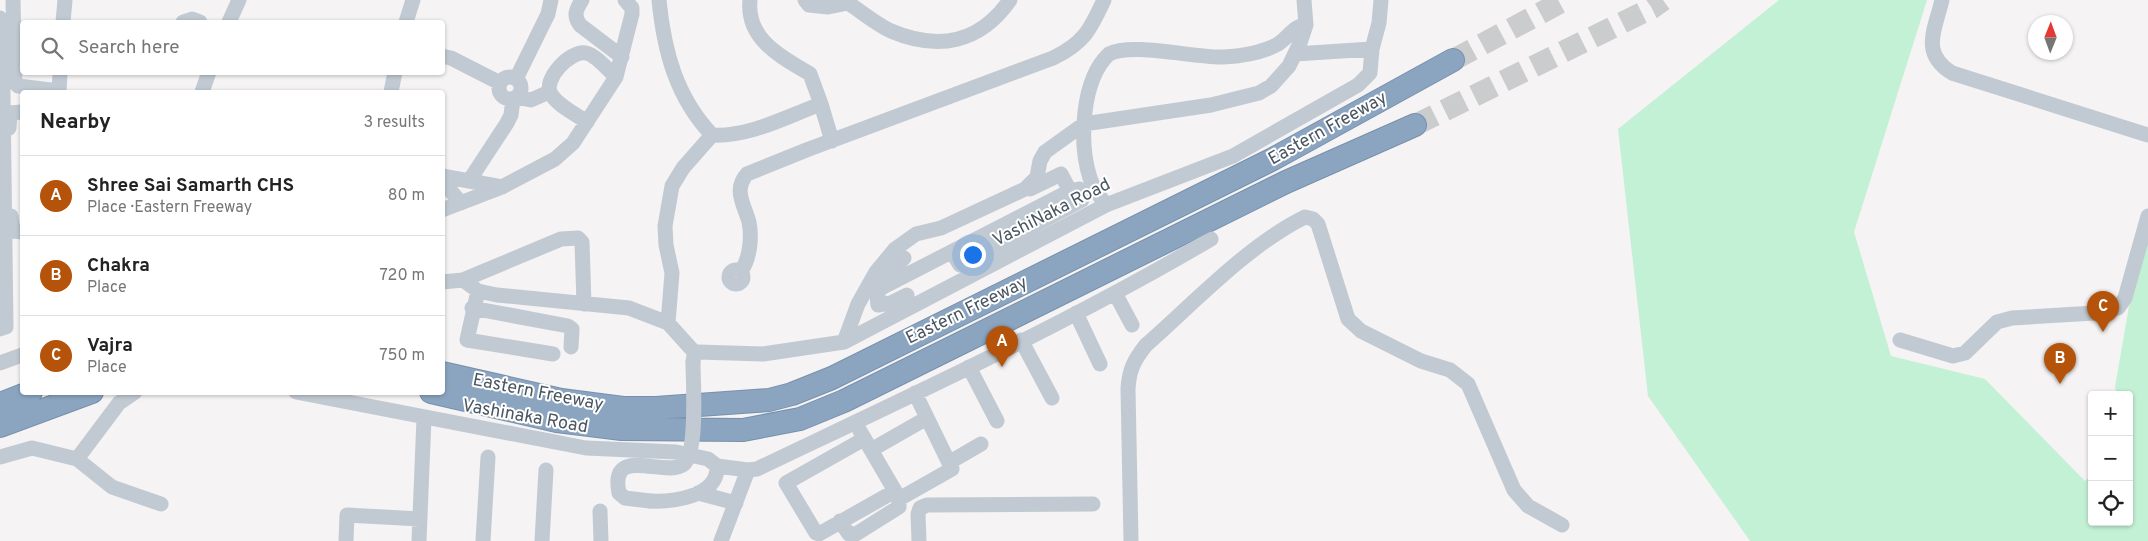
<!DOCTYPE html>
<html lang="en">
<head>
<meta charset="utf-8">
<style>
  body { margin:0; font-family:Overpass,sans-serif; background:#f2f2f2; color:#222 }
  .controls { position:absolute; right:15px; bottom:15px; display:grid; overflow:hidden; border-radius:5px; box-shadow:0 1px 4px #0004 }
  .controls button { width:45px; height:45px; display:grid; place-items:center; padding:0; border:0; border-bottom:1px solid #e0e0e0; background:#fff; color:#222; font:25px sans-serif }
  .compass { position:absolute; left:2028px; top:15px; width:45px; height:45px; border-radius:50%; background:#fff; box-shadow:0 1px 4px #0004; rotate:1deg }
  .you { position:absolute; left:972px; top:254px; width:18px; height:18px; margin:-12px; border:4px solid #fff; border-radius:50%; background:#1a73e8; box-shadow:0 0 0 8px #1a73e833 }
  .badge { display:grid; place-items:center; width:32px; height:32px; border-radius:50%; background:#b45309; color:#fff; font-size:16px; font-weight:700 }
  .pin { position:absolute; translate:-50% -41px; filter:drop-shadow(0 1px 2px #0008) }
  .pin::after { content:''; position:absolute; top:26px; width:18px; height:15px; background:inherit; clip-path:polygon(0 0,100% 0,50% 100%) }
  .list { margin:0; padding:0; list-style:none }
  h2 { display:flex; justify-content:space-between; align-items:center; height:65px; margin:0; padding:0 20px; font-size:21px }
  h2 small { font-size:16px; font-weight:400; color:#767676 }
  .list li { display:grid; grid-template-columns:32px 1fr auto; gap:15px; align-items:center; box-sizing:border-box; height:80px; padding:0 20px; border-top:1px solid #e0e0e0 }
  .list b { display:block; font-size:19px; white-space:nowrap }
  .list p { margin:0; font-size:16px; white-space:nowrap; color:#767676 }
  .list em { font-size:16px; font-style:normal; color:#767676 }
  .icon { flex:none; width:28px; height:28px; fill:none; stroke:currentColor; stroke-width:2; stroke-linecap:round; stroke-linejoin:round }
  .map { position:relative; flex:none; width:2148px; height:541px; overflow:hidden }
  .search { position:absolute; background:#fff; box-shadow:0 1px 4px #0004; left:20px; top:20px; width:425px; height:55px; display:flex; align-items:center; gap:12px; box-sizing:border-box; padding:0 18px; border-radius:5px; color:#767676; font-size:19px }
  .panel { position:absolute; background:#fff; box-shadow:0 1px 4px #0004; left:20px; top:90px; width:425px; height:305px; border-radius:5px }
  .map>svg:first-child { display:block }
  .green { fill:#c3f1d5 }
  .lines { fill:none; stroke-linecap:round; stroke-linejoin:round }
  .highway-tunnel { stroke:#caccce; stroke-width:22; stroke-dasharray:22 11; stroke-linecap:butt }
  .highway-casing { stroke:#7690ad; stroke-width:24 }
  .minor { stroke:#c1cad2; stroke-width:15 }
  .highway { stroke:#8ba5c1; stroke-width:22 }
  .minor-bridge { stroke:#c1cad2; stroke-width:15 }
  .labels { text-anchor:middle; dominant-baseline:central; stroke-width:4; stroke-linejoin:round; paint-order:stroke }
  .street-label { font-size:18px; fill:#4a5661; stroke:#fff }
</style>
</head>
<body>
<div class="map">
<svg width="2148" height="541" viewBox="0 0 2148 541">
  <rect width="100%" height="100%" fill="#f5f3f3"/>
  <path class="green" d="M 1779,0 L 1927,0 L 1854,232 L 1891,356 L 1985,379 L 2085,481 L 2092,475 L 2092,522 L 2129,522 L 2129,395 L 2117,395 L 2115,387 L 2132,289 L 2148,234 L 2148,541 L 1750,541 L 1648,396 L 1618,129 Z"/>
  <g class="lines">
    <path class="highway-tunnel" d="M 1453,60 L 1565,0
      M 1415,125 L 1652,8 L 1663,0"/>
    <defs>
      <path id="highway" d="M 442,373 L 561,400 L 623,408 L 656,408 L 769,400 L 792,394 L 832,378 L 1273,159 L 1453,60
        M 431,392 L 557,421 L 622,429 L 743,430 L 800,419 L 844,401 L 1286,182 L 1415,125
        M 0,404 L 31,392
        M 0,426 L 92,392"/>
    </defs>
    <use href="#highway" class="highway-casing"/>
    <path class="minor" d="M 13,0 L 15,83 L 18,86 L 59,91
      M 582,0 C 576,10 573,15 580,25 L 622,57
      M 659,0 C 664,51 676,97 712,135 C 750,137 785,117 821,104 L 832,141
      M 750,0 C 746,40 782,57 810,74 L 821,104
      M 805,0 L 809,5 L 828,7 L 848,3 C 862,12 876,24 891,31 C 938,51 980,43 1010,0
      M 1942,0 C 1935,30 1920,53 1952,73 L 2148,135
      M 0,18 L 2,20 L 6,327 L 0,329
      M 63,22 L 65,0
      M 183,22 L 192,19 L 200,22
      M 229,22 L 239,0
      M 406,22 L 413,0
      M 1295,54 L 1372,49 L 1379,23 L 1381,0
      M 442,56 L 451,58 L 500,83
      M499 88a11 11 0 1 1 22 0a11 11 0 1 1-22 0Z
      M 516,79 L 548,14 L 551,0
      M 59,92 L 60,72
      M 202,92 L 209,72
      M 391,92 L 395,72
      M 516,97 L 531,100 L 549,92
      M 587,122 C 576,114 558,106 551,94 C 542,80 570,50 586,53 C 596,55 609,71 616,77
      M 9,128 L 10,113 L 22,112
      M 442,176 L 502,187
      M 442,181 L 461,203
      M 469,181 L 507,123 L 511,115 L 513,99
      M 1030,189 L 1061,174 L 1070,191
      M 1106,205 C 1100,197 1093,188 1090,178 C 1079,144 1081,80 1109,54 C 1132,42 1194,58 1223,57 C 1241,56 1262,53 1278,44 C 1288,38 1293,26 1306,25
      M 442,210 L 502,187 L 555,159 L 573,143 L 616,77 L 632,14 L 632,8 L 625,0
      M 11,216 L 13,231 L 22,232
      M 904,258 C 892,271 874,286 878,305 L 891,303 L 907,295
      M729 277a7 7 0 1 1 14 0a7 7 0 1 1-14 0Z
      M 741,271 C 750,259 752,237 749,222 C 744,204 733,190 747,174 L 809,149 L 1053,58 C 1084,43 1090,30 1104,0
      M 463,280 L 561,239 L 578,238 L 582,242 L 584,304
      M 442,282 L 463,280 L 478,291 L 497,295 L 629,308 L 668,323 L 695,353
      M 879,289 L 1070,191 L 1079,189 L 1083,197 L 1082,200 L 960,265 L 952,252
      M 478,291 L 467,340 L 553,354
      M 1115,293 L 1132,325
      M 472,308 L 568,326 L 572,329 L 571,347
      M 1076,313 L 1100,364
      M 668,323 L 672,273 L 666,245 L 665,226 L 672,186 L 683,168 L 712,135
      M 1021,340 L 1052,398
      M 1900,340 L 1953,356 L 1965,353 L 1997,322 L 2012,318 L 2094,313 L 2118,308 L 2125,298 L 2148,216
      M 844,342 L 858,304 L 876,272 L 895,249 L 916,234 L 941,228 L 1025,189 L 1037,177 L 1040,161 L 1045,152 L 1084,124 L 1211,105 L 1259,93 L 1271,86 L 1289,66 L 1300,43 L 1306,25 L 1304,0
      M 693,362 L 694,355 L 698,352 L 763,354 L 844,342 L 1106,205 L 1233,156 L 1358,85 L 1370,73 L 1372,49
      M 0,363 L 22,355
      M 969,367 L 997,421
      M 296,392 L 586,448 L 676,452 L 708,459 L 717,466 C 719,497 672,502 650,501
      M 860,431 L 895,491
      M 864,439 L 786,483 L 816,533 L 819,534 L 895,491 L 899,499 L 952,469 L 915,393
      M 871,450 L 927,418
      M 0,457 L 32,448 L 77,459 L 119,403 L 135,392
      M 77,459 L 112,487 L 161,504
      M 950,462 L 981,444
      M 717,466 L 748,470 L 757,469 C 910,396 1065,325 1211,239
      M 698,493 L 736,503
      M 600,511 L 601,541
      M 840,521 L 849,534 L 856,534 L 899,507 L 899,499
      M 346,541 L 347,515 L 420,519
      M 419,541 L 424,418
      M 483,541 L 488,457
      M 542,541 L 546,470
      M 721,541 L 748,470
      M 919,541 L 918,514 L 920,508 L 927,505 L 1093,504
      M 1131,541 L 1128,389 C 1129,370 1134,360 1146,345 C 1194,303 1248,245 1305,217 L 1313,219 L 1318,224 L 1348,319 L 1361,331 L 1421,361 L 1450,370 L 1468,384 L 1514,490 L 1528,506 L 1562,525"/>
    <use href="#highway" class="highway"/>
    <path class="minor-bridge" d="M 650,501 L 625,498 L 619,493 C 609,443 666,479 684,464 C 698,451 693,382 693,362"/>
  </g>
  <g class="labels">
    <g class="street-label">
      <text transform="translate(1328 129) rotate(-29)">Eastern Freeway</text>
      <text transform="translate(1052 213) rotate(-27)">VashiNaka Road</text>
      <text transform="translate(967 311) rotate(-26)">Eastern Freeway</text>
      <text transform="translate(538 393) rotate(11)">Eastern Freeway</text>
      <text transform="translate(525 417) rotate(10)">Vashinaka Road</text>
    </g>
  </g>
</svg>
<div class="controls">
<button>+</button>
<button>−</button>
<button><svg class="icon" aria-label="locate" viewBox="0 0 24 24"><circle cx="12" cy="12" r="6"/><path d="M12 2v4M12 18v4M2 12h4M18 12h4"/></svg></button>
</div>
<svg class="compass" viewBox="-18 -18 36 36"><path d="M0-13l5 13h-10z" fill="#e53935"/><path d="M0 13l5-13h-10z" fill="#767676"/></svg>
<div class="you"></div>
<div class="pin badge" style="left:1002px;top:367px">A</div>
<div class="pin badge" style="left:2060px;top:384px">B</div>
<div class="pin badge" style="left:2103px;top:332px">C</div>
<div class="search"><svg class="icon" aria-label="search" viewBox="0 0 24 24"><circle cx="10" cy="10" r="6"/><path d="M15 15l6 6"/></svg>Search here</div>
<section class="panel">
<h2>Nearby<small>3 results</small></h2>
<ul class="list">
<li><span class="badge">A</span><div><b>Shree Sai Samarth CHS</b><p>Place · Eastern Freeway</p></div><em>80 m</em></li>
<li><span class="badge">B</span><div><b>Chakra</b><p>Place</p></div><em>720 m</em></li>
<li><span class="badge">C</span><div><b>Vajra</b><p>Place</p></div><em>750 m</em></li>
</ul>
</section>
</div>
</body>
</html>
